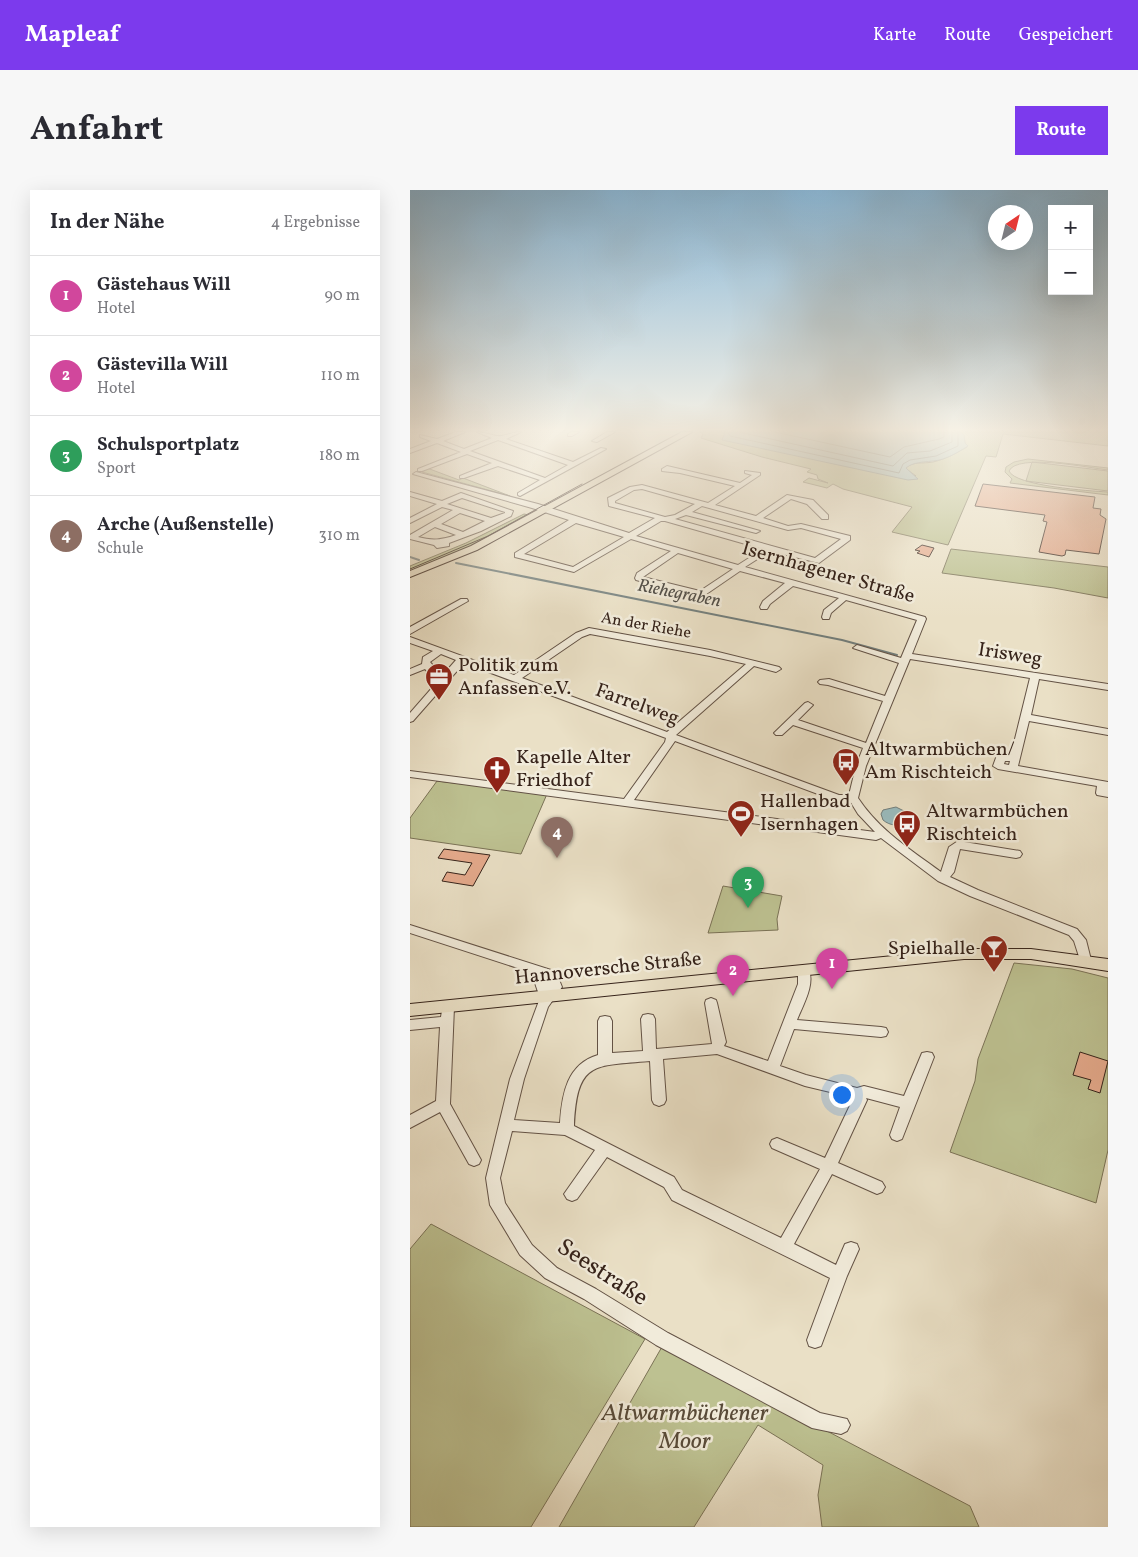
<!DOCTYPE html>
<html lang="de">
<head>
<meta charset="utf-8">
<style>
  body { margin:0; font-family:Vollkorn,serif; background:#f7f7f7; color:#2b2b33 }
  .controls { position:absolute; right:15px; top:15px; display:grid; overflow:hidden; border-radius:0px; box-shadow:0 5px 20px #0002 }
  .controls button { width:45px; height:45px; display:grid; place-items:center; padding:0; border:0; border-bottom:1px solid #e1e1e2; background:#fff; color:#2b2b33; font:25px sans-serif }
  .compass { position:absolute; left:578px; top:15px; width:45px; height:45px; border-radius:50%; background:#fff; box-shadow:0 5px 20px #0002; rotate:35deg }
  .you { position:absolute; left:431px; top:904px; width:18px; height:18px; margin:-12px; border:4px solid #fff; border-radius:50%; background:#1a73e8; box-shadow:0 0 0 8px #1a73e833 }
  .badge { display:grid; place-items:center; width:32px; height:32px; border-radius:50%; background:#7c3aed; color:#fff; font-size:16px; font-weight:700 }
  .pin { position:absolute; translate:-50% -41px; filter:drop-shadow(0 1px 2px #0008) }
  .pin::after { content:''; position:absolute; top:26px; width:18px; height:15px; background:inherit; clip-path:polygon(0 0,100% 0,50% 100%) }
  .list { margin:0; padding:0; list-style:none }
  h2 { display:flex; justify-content:space-between; align-items:center; height:65px; margin:0; padding:0 20px; font-size:21px }
  h2 small { font-size:16px; font-weight:400; color:#7c7c81 }
  .list li { display:grid; grid-template-columns:32px 1fr auto; gap:15px; align-items:center; box-sizing:border-box; height:80px; padding:0 20px; border-top:1px solid #e1e1e2 }
  .list b { display:block; font-size:19px; white-space:nowrap }
  .list p { margin:0; font-size:16px; white-space:nowrap; color:#7c7c81 }
  .list em { font-size:16px; font-style:normal; color:#7c7c81 }
  .map { position:relative; flex:none; width:698px; height:1337px; overflow:hidden; border-radius:0px }
  header { display:flex; align-items:center; gap:30px; box-sizing:border-box; height:70px; padding:0 25px; background:#7c3aed; color:#fff }
  header strong { font-size:24px }
  nav { display:flex; gap:28px; margin-inline-start:auto; font-size:18px }
  .intro { display:flex; align-items:center; justify-content:space-between; box-sizing:border-box; height:120px; padding:0 30px }
  h1 { margin:0; font-size:35px }
  .button { padding:12px 22px; border-radius:0px; background:#7c3aed; color:#fff; font-size:18px; font-weight:700 }
  main { display:flex; gap:30px; padding:0 30px }
  aside { flex:1; background:#fff; border-radius:0px; box-shadow:0 5px 20px #0002 }
  .map>svg:first-child { display:block }
  .green { fill:#bdc191; stroke:#7a7256 }
  .water { fill:#9abbbd; stroke:#727e7c }
  .lines { fill:none; stroke-linecap:round; stroke-linejoin:round }
  .shore { stroke:#686f6c; stroke-width:1 }
  .stream { stroke:#727e7c; stroke-width:2 }
  .building { fill:#e5aa8c; stroke:#36231a }
  .minor-casing { stroke:#635245; stroke-width:2 }
  .major-casing { stroke:#36231a; stroke-width:2 }
  .minor { fill:#f1ebda; fill-rule:evenodd }
  .major { fill:#eae0c6; fill-rule:evenodd }
  .tram { stroke:#36231a; stroke-width:1 }
  .labels { text-anchor:middle; dominant-baseline:central; stroke-width:5; stroke-linejoin:round; paint-order:stroke }
  .far-street-label { font-size:16px; fill:#36231a; stroke:#f1ebda }
  .far-water-label { font-size:18px; font-style:italic; fill:#54514b; stroke:#f1ebda }
  .street-label { font-size:20px; fill:#36231a; stroke:#f1ebda }
  .poi-label { font-size:20px; fill:#36231a; stroke:#f1ebda; text-anchor:start }
  .near-street-label { font-size:24px; fill:#36231a; stroke:#f1ebda }
  .near-park-label { font-size:24px; font-style:italic; fill:#584a38; stroke:#f1ebda }
</style>
</head>
<body>
<header>
<strong>Mapleaf</strong>
<nav><a>Karte</a><a>Route</a><a>Gespeichert</a></nav>
</header>
<div class="intro"><h1>Anfahrt</h1><a class="button">Route</a></div>
<main>
<aside>
<h2>In der Nähe<small>4 Ergebnisse</small></h2>
<ul class="list">
<li><span class="badge" style="background:#d1479c">1</span><div><b>Gästehaus Will</b><p>Hotel</p></div><em>90 m</em></li>
<li><span class="badge" style="background:#d1479c">2</span><div><b>Gästevilla Will</b><p>Hotel</p></div><em>110 m</em></li>
<li><span class="badge" style="background:#2e9e5b">3</span><div><b>Schulsportplatz</b><p>Sport</p></div><em>180 m</em></li>
<li><span class="badge" style="background:#8d6e63">4</span><div><b>Arche (Außenstelle)</b><p>Schule</p></div><em>310 m</em></li>
</ul>
</aside>
<div class="map">
<svg width="698" height="1337" viewBox="0 0 698 1337">
  <rect width="100%" height="100%" fill="#eae0c6"/>
  <filter id="stains"><feTurbulence type="fractalNoise" baseFrequency=".004" numOctaves="4"/><feColorMatrix values="0 0 0 0 .2 0 0 0 0 .09 0 0 0 0 .02 0 0 0 .5 -.17"/></filter>
  <radialGradient id="worn" r=".72"><stop offset=".6" stop-color="#630" stop-opacity="0"/><stop offset="1" stop-color="#630" stop-opacity=".3"/></radialGradient>
  <path class="green" d="M 290,242 L 315,242 L 313,243 L 506,286 L 495,278 C 504,271 512,274 523,272 C 536,269 546,263 557,257 L 555,253 L 554,245 L 551,242 L 698,242 L 698,256 L 593,244 L 586,267 L 576,266 L 538,355 L 482,342 L 502,317 L 433,299 L 423,294 L 417,298 L 393,292 L 399,288 L 418,293 L 408,289 L 407,285 L 397,282 L 401,279 L 352,267 L 291,248 L 293,244 Z
    M 618,269 L 698,278 L 698,280 C 680,278 607,263 599,281 C 605,296 680,301 698,302 L 698,305 L 600,293 L 602,289 L 595,282 L 596,277 L 604,272 Z
    M 622,272 L 698,281 L 698,301 L 616,291 Z
    M 17,278 L 49,290 L 53,288 L 100,306 L 12,282 Z
    M 114,324 L 119,325 L 64,356 L 0,383 L 0,376 L 56,353 Z
    M 541,359 L 698,377 L 698,408 L 644,398 L 532,383 Z
    M 27,591 L 137,604 L 111,664 L 0,648 L 0,628 Z
    M 313,696 L 372,706 L 367,729 L 368,740 L 298,743 Z
    M 604,773 L 662,779 L 698,788 L 698,960 L 686,1013 L 540,962 L 565,891 L 568,869 Z
    M 21,1034 L 235,1149 L 121,1337 L 0,1337 L 0,1059 Z
    M 253,1155 L 560,1316 L 569,1337 L 412,1337 L 408,1305 L 413,1275 L 348,1235 L 284,1337 L 149,1337 Z"/>
  <path class="water" d="M 315,242 L 551,242 L 554,245 L 555,253 L 558,256 C 550,261 542,266 533,269 C 521,273 505,270 496,278 L 508,289 L 498,290 L 312,250 Z
    M 486,617 L 498,623 L 498,631 C 490,637 480,636 473,630 L 471,624 L 473,620 Z"/>
  <g class="lines">
    <path class="shore" d="M 318,242 L 320,246 L 489,283 L 493,274 L 500,270 L 526,266 L 548,256 L 548,242
      M 329,242 L 483,276 L 497,263 L 520,261 L 542,252 L 542,242
      M 365,242 L 480,267 L 494,257 L 529,249 L 534,247 L 534,242"/>
    <path class="stream" d="M 0,367 L 9,370
      M 46,373 L 432,450 L 487,465"/>
  </g>
  <path class="building" d="M 573,294 L 685,307 L 683,318 L 691,319 L 690,325 L 696,329 L 689,364 L 656,360 L 655,365 L 652,366 L 629,362 L 637,332 L 633,331 L 635,325 L 565,316 Z
    M 512,355 L 524,358 L 519,367 L 507,363 L 510,361 L 505,360 Z
    M 34,659 L 80,665 L 63,696 L 32,691 L 37,682 L 55,685 L 62,673 L 28,668 Z
    M 670,862 L 698,871 L 690,903 L 678,899 L 681,890 L 663,885 Z"/>
  <g class="lines">
    <defs>
      <path id="minor" d="M 46,242 L 55,242 L 33,251 L 54,259 L 82,248 L 67,242 C 75,242 85,247 91,246 C 98,245 103,242 111,242 L 96,249 L 163,272 L 191,258 L 196,259 L 110,306 L 108,305 L 108,303 L 130,290 L 88,276 L 54,288 L 50,288 L 50,286 L 82,273 L 57,264 L 12,281 L 8,281 L 8,279 L 51,262 L 27,253 L 0,263 L 0,259 L 21,251 L 10,247 L 10,245 L 27,249 ZM 88,250 L 158,275 L 135,288 L 60,261 Z
        M 161,242 L 169,242 L 162,246 L 158,246 L 158,244 Z
        M 197,242 L 205,242 L 187,252 L 182,251 Z
        M 257,276 L 330,293 L 342,285 L 335,283 L 335,281 L 350,283 L 350,285 L 305,315 L 346,326 L 377,305 L 403,310 L 418,325 L 418,329 L 412,329 L 397,314 L 381,309 L 353,328 L 378,336 L 391,334 L 440,346 L 440,350 L 409,373 L 360,361 L 335,377 L 515,427 L 516,429 L 502,464 L 698,494 L 698,500 L 629,489 L 621,525 L 698,539 L 698,545 L 619,531 L 608,576 L 698,592 L 698,607 L 687,605 L 686,603 L 687,596 L 588,579 L 583,576 L 587,565 L 601,565 L 620,488 L 500,469 L 456,576 L 448,608 C 469,640 501,660 531,682 L 539,657 L 548,651 L 610,661 L 612,664 L 610,667 L 606,668 L 550,659 L 544,682 L 540,687 L 568,700 L 667,739 L 676,750 L 681,770 L 679,773 L 671,773 L 664,751 L 659,745 L 560,706 L 528,691 L 471,648 L 466,650 L 0,587 L 0,581 L 214,609 L 255,552 L 256,548 L 54,473 L 3,531 L 0,532 L 0,523 L 28,491 L 22,487 L 15,479 L 0,485 L 0,479 L 12,474 L 13,467 L 23,461 L 0,453 L 0,447 L 104,485 L 166,443 L 179,438 L 300,460 L 369,477 L 371,479 L 366,482 L 344,476 L 266,545 L 429,605 L 439,605 L 446,576 L 453,558 L 383,535 L 372,545 L 366,545 L 364,543 L 395,513 L 398,512 L 403,515 L 388,530 L 456,553 L 473,511 L 418,495 L 410,494 L 408,492 L 410,490 L 419,489 L 475,506 L 489,473 L 443,458 L 447,455 L 491,468 L 507,430 L 436,410 L 421,423 L 419,429 L 413,429 L 412,427 L 414,420 L 429,408 L 383,396 L 360,414 L 357,419 L 351,419 L 350,417 L 353,411 L 375,393 L 330,381 L 295,405 L 284,405 L 226,390 L 225,388 L 227,383 L 261,361 L 221,349 L 164,382 L 105,367 L 105,363 L 159,330 L 122,318 L 3,284 L 6,282 L 128,314 L 219,343 L 245,328 L 199,316 L 198,308 L 220,297 L 232,295 L 298,313 L 325,296 L 270,283 L 252,281 L 252,279 ZM 232,299 L 285,314 L 265,325 L 255,327 L 205,313 L 205,311 L 224,300 ZM 292,316 L 378,340 L 391,338 L 431,349 L 405,368 L 265,329 L 276,325 L 346,343 L 350,341 L 282,322 ZM 251,331 L 255,331 L 353,359 L 328,375 L 226,346 ZM 166,333 L 214,347 L 163,377 L 114,364 ZM 268,363 L 323,379 L 290,401 L 233,387 ZM 180,444 L 300,466 L 336,474 L 257,542 L 112,488 L 172,447 ZM 31,464 L 46,470 L 32,486 L 20,472 ZM 265,551 L 424,610 L 440,611 L 448,624 L 465,642 L 224,610 ZM 595,571 L 600,571 L 599,575 L 594,574 Z
        M 0,302 L 32,311 L 51,303 L 103,321 L 101,326 L 71,341 L 39,353 L 39,356 L 27,358 L 24,355 L 0,349 L 0,345 L 43,320 L 32,317 L 0,333 L 0,328 L 27,314 L 0,306 ZM 52,308 L 95,322 L 95,323 L 81,328 L 37,314 ZM 50,323 L 75,331 L 53,342 L 31,334 ZM 25,337 L 46,345 C 32,350 22,351 8,347 Z
        M 51,409 L 57,409 L 58,411 L 0,444 L 0,437 Z
        M 0,735 L 141,780 L 148,787 L 152,797 L 138,817 L 114,889 L 104,930 L 150,933 C 152,904 157,874 188,865 L 188,831 L 190,827 L 195,826 L 200,827 L 202,831 L 202,863 L 233,861 L 231,829 L 233,825 L 238,824 L 243,825 L 245,829 L 246,859 L 302,854 L 295,813 L 296,810 L 301,808 L 306,810 L 307,813 L 316,852 L 314,856 L 358,871 L 388,794 L 388,781 L 390,778 L 398,778 C 406,793 393,815 387,830 L 471,837 L 476,838 L 478,842 L 476,846 L 471,847 L 384,839 L 370,876 L 396,885 L 447,898 L 454,896 L 494,906 L 512,863 L 517,862 L 522,863 L 524,867 L 492,949 L 487,951 L 482,949 L 480,945 L 490,917 L 456,908 L 457,910 L 428,973 L 472,992 L 475,997 L 472,1002 L 467,1004 L 422,984 L 384,1054 L 426,1075 L 435,1054 L 441,1052 L 447,1054 L 449,1059 L 437,1086 L 411,1156 L 405,1158 L 399,1156 L 397,1150 L 420,1088 L 262,1010 L 254,997 L 197,967 L 167,1009 L 162,1011 L 157,1009 L 154,1004 L 185,960 L 155,945 L 102,941 L 90,988 L 95,1013 L 122,1055 L 147,1078 L 186,1099 L 258,1143 L 410,1223 L 437,1229 L 440,1235 L 437,1241 L 431,1244 L 402,1238 L 246,1155 L 174,1109 L 135,1088 L 110,1065 L 80,1015 L 76,988 L 100,889 L 130,808 L 123,787 L 123,783 L 0,743 ZM 307,864 L 395,896 L 437,906 L 442,911 L 415,968 L 367,948 L 362,950 L 360,954 L 362,958 L 410,979 L 371,1048 L 272,1000 L 264,987 L 164,936 C 167,871 183,876 240,871 L 242,910 L 244,914 L 249,916 L 254,914 L 256,910 L 253,869 Z
        M 38,812 L 43,814 L 44,817 L 40,914 L 71,970 L 69,974 L 64,976 L 59,974 L 30,922 L 0,938 L 0,925 L 26,911 L 30,837 L 0,840 L 0,830 L 31,827 L 33,814 Z"/>
      <path id="major" d="M 272,242 L 282,242 L 67,360 L 0,387 L 0,381 L 61,356 Z
        M 554,759 L 621,759 L 698,769 L 698,781 L 621,769 L 554,769 L 0,826 L 0,814 Z"/>
    </defs>
    <use href="#minor" class="minor-casing"/>
    <use href="#major" class="major-casing"/>
    <use href="#minor" class="minor"/>
    <use href="#major" class="major"/>
    <path class="tram" d="M 0,379 L 78,346 L 172,294"/>
  </g>
  <linearGradient id="sky" x2="0" y2="1"><stop stop-color="#89b7d7"/><stop offset="0.56" stop-color="#f6f1e5"/><stop offset="1" stop-color="#f6f1e5" stop-opacity="0"/></linearGradient>
  <rect width="698" height="429" fill="url(#sky)"/>
  <defs>
    <symbol id="office-pin" viewBox="-11 -11 22 30"><path d="M0 17L-7.5 6A9.5 9.5 0 1 1 7.5 6Z" fill="#8f2418" stroke="#f1ebda"/><path d="M-6-3h4V-5.5h4V-3h4V5H-6ZM-1-4.5V-3h2v-1.5ZM-6 0V1H6V0Z" fill="#fff"/></symbol>
    <symbol id="bus-pin" viewBox="-11 -11 22 30"><path d="M0 17L-7.5 6A9.5 9.5 0 1 1 7.5 6Z" fill="#8f2418" stroke="#f1ebda"/><path d="M-5-6H5V4H4V6H2V4H-2V6H-4V4H-5ZM-3.5-4V0h7V-4ZM-3.5 1.2v1.5H-2V1.2ZM2 1.2v1.5H3.5V1.2Z" fill="#fff"/></symbol>
    <symbol id="church-pin" viewBox="-11 -11 22 30"><path d="M0 17L-7.5 6A9.5 9.5 0 1 1 7.5 6Z" fill="#8f2418" stroke="#f1ebda"/><path d="M-1.2-6h2.4v3.5h3.3v2.4h-3.3V6h-2.4V-.1h-3.3v-2.4h3.3Z" fill="#fff"/></symbol>
    <symbol id="stadium-pin" viewBox="-11 -11 22 30"><path d="M0 17L-7.5 6A9.5 9.5 0 1 1 7.5 6Z" fill="#8f2418" stroke="#f1ebda"/><path d="M0-5a6.5 5 0 1 0 0 10a6.5 5 0 1 0 0-10ZM-3.5-1.8h7v3.6h-7Z" fill="#fff"/></symbol>
    <symbol id="bar-pin" viewBox="-11 -11 22 30"><path d="M0 17L-7.5 6A9.5 9.5 0 1 1 7.5 6Z" fill="#8f2418" stroke="#f1ebda"/><path d="M-6-5H6L.8 .8V4.5H3.5V6h-7V4.5H-.8V.8Z" fill="#fff"/></symbol>
  </defs>
  <g fill-rule="evenodd">
    <use href="#office-pin" x="13" y="471" width="32" height="43"/>
    <use href="#bus-pin" x="420" y="556" width="32" height="43"/>
    <use href="#church-pin" x="71" y="564" width="32" height="43"/>
    <use href="#stadium-pin" x="315" y="608" width="32" height="43"/>
    <use href="#bus-pin" x="481" y="618" width="32" height="43"/>
    <use href="#bar-pin" x="568" y="743" width="32" height="43"/>
  </g>
  <g class="labels">
    <g class="far-street-label">
      <text transform="translate(236 436) rotate(10)">An der Riehe</text>
    </g>
    <g class="far-water-label">
      <text transform="translate(269 404) rotate(11)">Riehegraben</text>
    </g>
    <g class="street-label">
      <text transform="translate(418 383) rotate(16)">Isernhagener Straße</text>
      <text transform="translate(600 465) rotate(9)">Irisweg</text>
      <text transform="translate(227 515) rotate(20)">Farrelweg</text>
      <text transform="translate(198 779) rotate(-6)">Hannoversche Straße</text>
    </g>
    <g class="poi-label">
      <text x="48" y="476">Politik zum<tspan x="48" dy="23">Anfassen e.V.</tspan></text>
      <text x="455" y="560">Altwarmbüchen/<tspan x="455" dy="23">Am Rischteich</tspan></text>
      <text x="106" y="568">Kapelle Alter<tspan x="106" dy="23">Friedhof</tspan></text>
      <text x="350" y="612">Hallenbad<tspan x="350" dy="23">Isernhagen</tspan></text>
      <text x="516" y="622">Altwarmbüchen<tspan x="516" dy="23">Rischteich</tspan></text>
      <text x="565" y="759" text-anchor="end">Spielhalle</text>
    </g>
    <g class="near-street-label">
      <text transform="translate(192 1083) rotate(33)">Seestraße</text>
    </g>
    <g class="near-park-label">
      <text x="275" y="1224">Altwarmbüchener<tspan x="275" dy="28">Moor</tspan></text>
    </g>
  </g>
  <rect width="100%" height="100%" filter="url(#stains)"/>
  <rect width="100%" height="100%" fill="url(#worn)"/>
</svg>
<div class="controls">
<button>+</button>
<button>−</button>
</div>
<svg class="compass" viewBox="-18 -18 36 36"><path d="M0-13l5 13h-10z" fill="#e53935"/><path d="M0 13l5-13h-10z" fill="#7c7c81"/></svg>
<div class="you"></div>
<div class="pin badge" style="left:422px;top:799px;background:#d1479c">1</div>
<div class="pin badge" style="left:323px;top:806px;background:#d1479c">2</div>
<div class="pin badge" style="left:338px;top:718px;background:#2e9e5b">3</div>
<div class="pin badge" style="left:147px;top:668px;background:#8d6e63">4</div>
</div>
</main>
</body>
</html>
